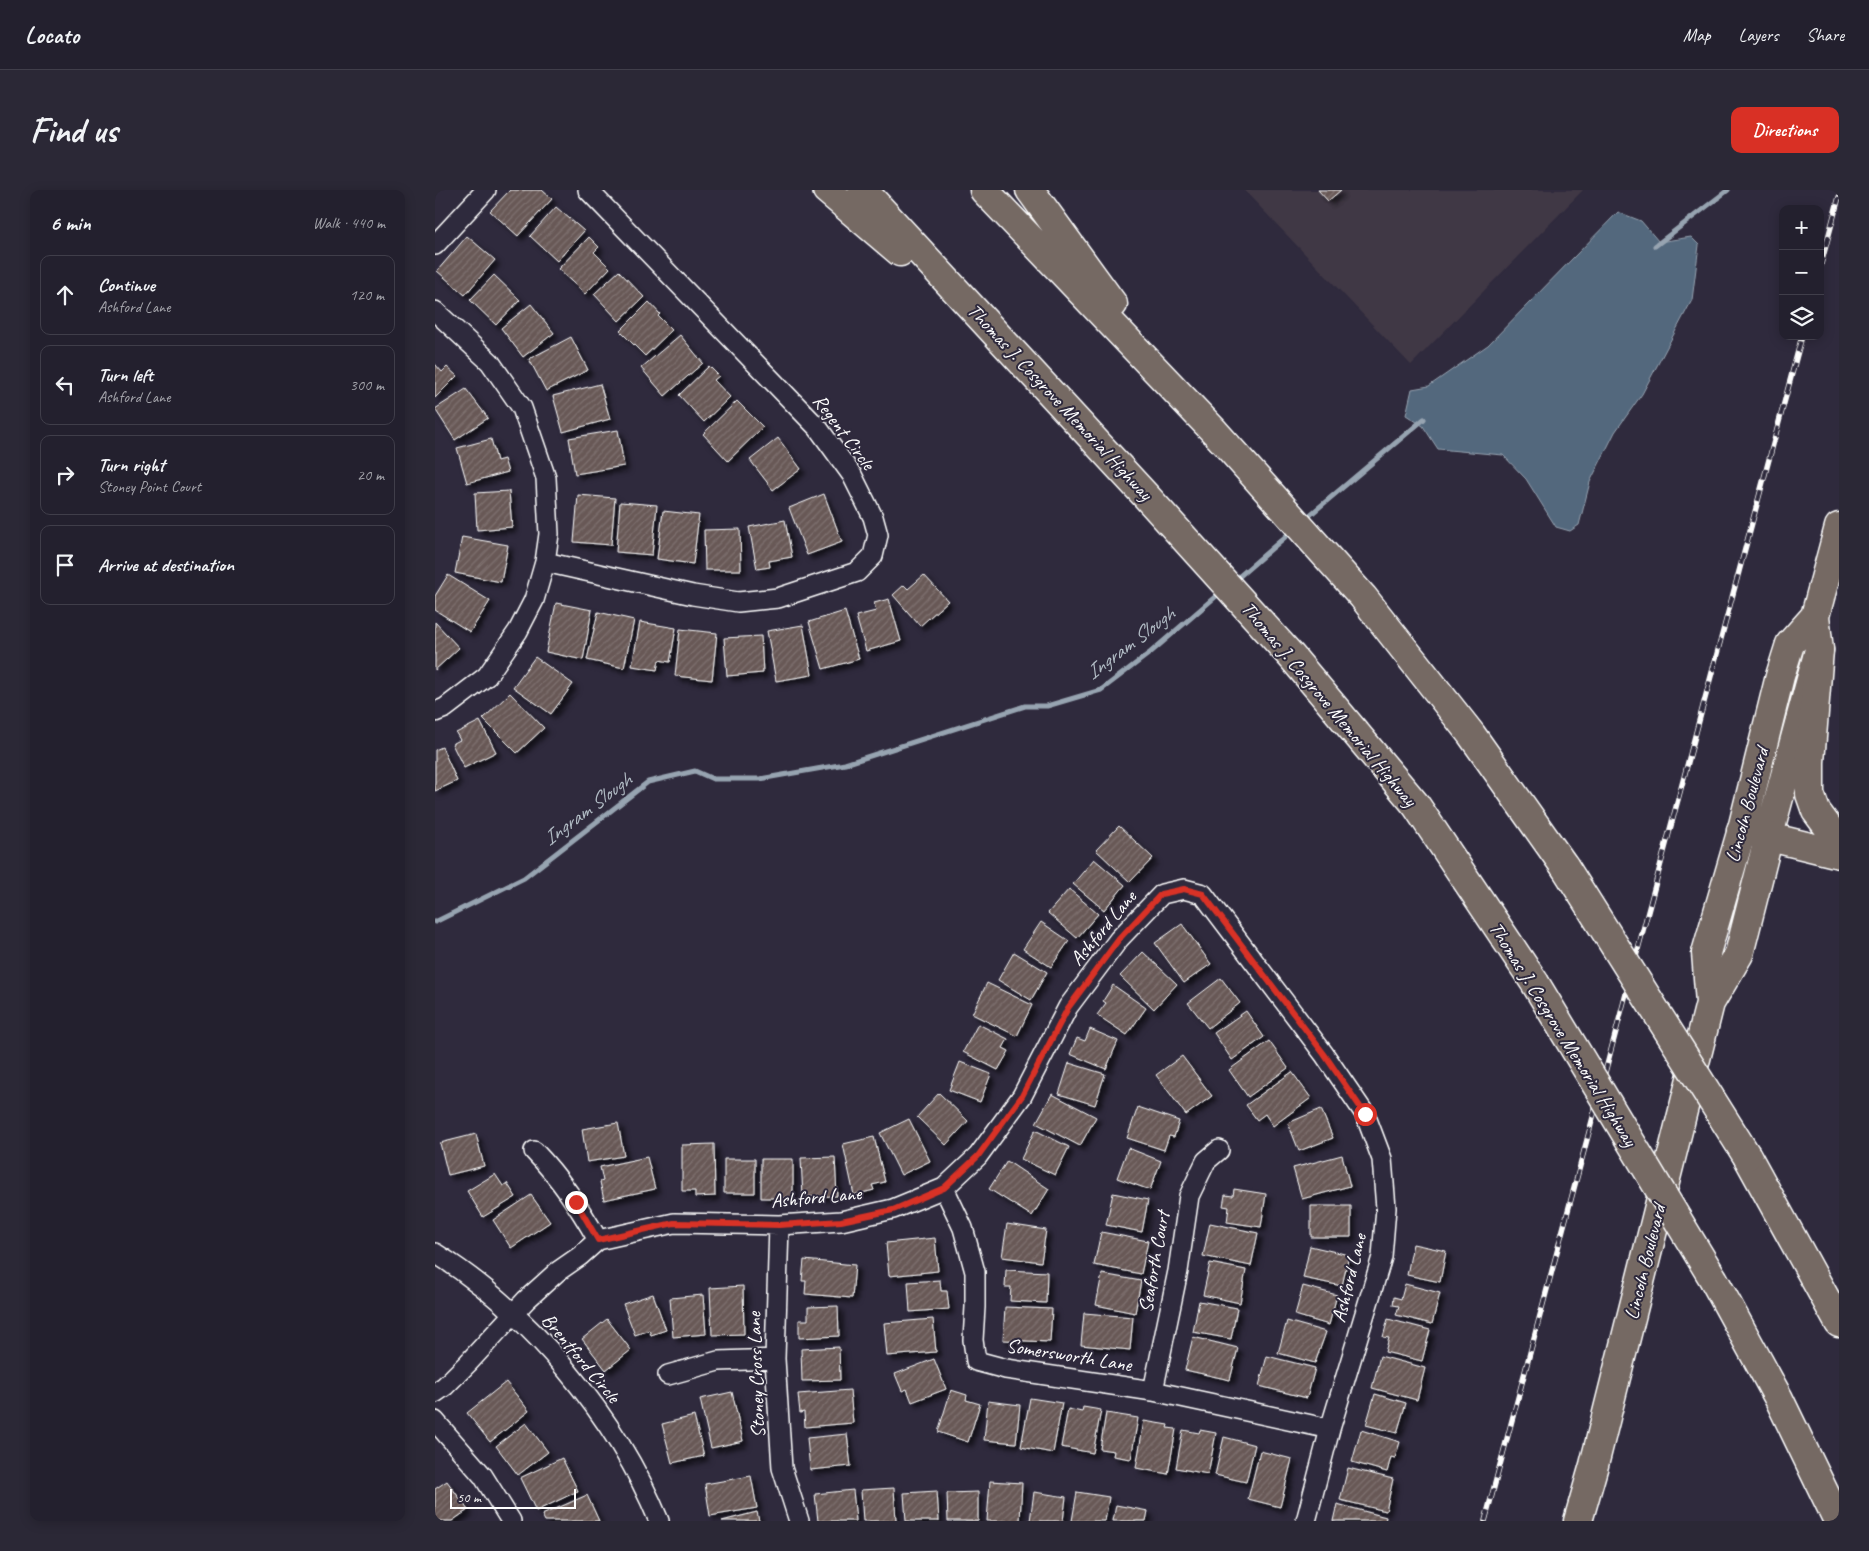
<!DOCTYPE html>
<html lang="en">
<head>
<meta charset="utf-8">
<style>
  body { margin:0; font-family:Caveat,sans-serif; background:#2b2836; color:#f1f3f6 }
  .controls { position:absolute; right:15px; top:15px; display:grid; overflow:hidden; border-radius:10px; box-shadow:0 2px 12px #0003 }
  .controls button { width:45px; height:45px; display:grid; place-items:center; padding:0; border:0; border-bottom:1px solid #403e4a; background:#23202e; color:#f1f3f6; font:25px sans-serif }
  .scale { position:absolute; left:15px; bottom:12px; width:126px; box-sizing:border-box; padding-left:5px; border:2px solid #fff; border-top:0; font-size:14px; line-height:18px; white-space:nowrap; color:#fff; -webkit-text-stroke:4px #2f2a3d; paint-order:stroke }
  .stop { position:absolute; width:15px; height:15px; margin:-11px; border:4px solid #d93025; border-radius:50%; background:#fff }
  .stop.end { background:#d93025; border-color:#fff; box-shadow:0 1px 5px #0008 }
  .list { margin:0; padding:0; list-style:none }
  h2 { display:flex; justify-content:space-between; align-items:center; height:65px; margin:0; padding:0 20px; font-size:21px }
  h2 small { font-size:16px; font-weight:400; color:#a3a3aa }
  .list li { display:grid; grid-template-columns:32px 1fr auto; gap:15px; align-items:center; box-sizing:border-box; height:80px; margin:0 10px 10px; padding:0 10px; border:1px solid #403e4a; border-radius:10px }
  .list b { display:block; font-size:19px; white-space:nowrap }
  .list p { margin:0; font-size:16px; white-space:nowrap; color:#a3a3aa }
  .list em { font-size:16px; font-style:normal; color:#a3a3aa }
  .icon { flex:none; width:28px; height:28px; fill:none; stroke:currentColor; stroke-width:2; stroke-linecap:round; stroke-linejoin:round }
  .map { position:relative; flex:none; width:1404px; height:1331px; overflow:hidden; border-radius:10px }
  header { display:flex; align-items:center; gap:30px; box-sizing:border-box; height:70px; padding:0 25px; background:#23202e; border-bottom:1px solid #403e4a }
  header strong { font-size:24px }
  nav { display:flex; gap:28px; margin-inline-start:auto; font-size:18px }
  .intro { display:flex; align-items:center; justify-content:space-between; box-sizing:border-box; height:120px; padding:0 30px }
  h1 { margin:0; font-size:35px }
  .button { padding:12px 22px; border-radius:10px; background:#d93025; color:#fff; font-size:18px; font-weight:700 }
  main { display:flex; gap:30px; padding:0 30px }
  aside { flex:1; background:#23202e; border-radius:10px; box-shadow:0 2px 12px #0003 }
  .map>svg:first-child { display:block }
  .built { fill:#403845 }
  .water { fill:#52677d; stroke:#97a4b1 }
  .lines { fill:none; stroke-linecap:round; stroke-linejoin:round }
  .stream { stroke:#97a4b1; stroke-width:5 }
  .building { fill:url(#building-hatch); stroke:#fff; filter:url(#shadow) }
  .street-casing { stroke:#fff; stroke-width:22 }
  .primary-casing { stroke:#fff; stroke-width:31 }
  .highway-casing { stroke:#fff; stroke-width:31 }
  .street { stroke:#2f2a3d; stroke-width:19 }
  .primary { stroke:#756964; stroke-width:28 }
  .highway { stroke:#756964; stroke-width:28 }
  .rail-casing { stroke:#fff; stroke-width:5.5 }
  .rail { stroke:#2f2a3d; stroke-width:4; stroke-dasharray:11; stroke-linecap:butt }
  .highway-bridge-casing { stroke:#fff; stroke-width:31; stroke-linecap:butt }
  .highway-bridge { stroke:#756964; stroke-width:28 }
  .route { stroke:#d93025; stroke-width:6 }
  .labels { text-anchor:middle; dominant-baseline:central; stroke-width:4; stroke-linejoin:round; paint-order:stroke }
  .street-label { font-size:20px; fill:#fff; stroke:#2f2a3d }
  .water-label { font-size:21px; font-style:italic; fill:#b1bbc4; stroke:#2f2a3d }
</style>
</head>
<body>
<header>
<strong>Locato</strong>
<nav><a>Map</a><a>Layers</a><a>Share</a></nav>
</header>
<div class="intro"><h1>Find us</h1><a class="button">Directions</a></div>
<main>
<aside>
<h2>6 min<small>Walk · 440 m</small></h2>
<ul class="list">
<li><svg class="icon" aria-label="ahead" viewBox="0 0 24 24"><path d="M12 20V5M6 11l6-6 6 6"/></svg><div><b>Continue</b><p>Ashford Lane</p></div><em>120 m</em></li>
<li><svg class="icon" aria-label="left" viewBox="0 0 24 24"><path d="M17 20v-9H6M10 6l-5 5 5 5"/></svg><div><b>Turn left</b><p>Ashford Lane</p></div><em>300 m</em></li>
<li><svg class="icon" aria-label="right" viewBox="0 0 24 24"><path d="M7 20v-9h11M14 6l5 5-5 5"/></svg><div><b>Turn right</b><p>Stoney Point Court</p></div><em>20 m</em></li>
<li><svg class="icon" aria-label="arrive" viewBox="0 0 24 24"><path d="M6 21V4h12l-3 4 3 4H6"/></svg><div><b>Arrive at destination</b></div></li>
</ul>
</aside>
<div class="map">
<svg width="1404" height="1331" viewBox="0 0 1404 1331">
  <defs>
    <pattern id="building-hatch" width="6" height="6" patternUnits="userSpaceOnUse" patternTransform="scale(1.25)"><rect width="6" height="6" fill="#685957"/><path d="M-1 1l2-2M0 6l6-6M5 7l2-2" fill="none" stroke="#7f7270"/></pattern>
    <filter id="shadow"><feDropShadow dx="4.5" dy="4.5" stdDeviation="2.5" flood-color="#0009"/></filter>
  </defs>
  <rect width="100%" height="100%" fill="#2f2a3d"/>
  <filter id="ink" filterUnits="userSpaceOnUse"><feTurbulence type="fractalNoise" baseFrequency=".02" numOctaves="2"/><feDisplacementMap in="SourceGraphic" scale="10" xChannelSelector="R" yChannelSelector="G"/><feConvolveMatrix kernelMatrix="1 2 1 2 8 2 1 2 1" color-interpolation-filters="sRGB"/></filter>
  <g filter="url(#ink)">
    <path class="built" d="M 809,0 L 1148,0 L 976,175 Z"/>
    <path class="water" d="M 1183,22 L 1206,31 L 1224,52 L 1256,47 L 1264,55 L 1257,110 L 1207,204 L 1180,242 L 1155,292 L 1144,335 L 1135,341 L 1121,337 L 1091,289 L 1068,265 L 1003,259 L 988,236 L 971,225 L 977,199 L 994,196 L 1053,155 Z"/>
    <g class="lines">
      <path class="stream" d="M 1220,56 L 1293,0
        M 869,330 L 989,229
        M 799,391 L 857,341
        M 0,732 L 89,688 L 213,592 L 260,581 L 278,589 L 325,589 L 410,574 L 590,516 L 612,516 L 666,500 L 716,462 L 787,401"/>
    </g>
    <path class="building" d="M 75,0 L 107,0 L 117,9 L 83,46 L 55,21 Z
      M 883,0 L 906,0 L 893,11 Z
      M 121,17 L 149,41 L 122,71 L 95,46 Z
      M 32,46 L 60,70 L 30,105 L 2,81 Z
      M 154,47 L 164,57 L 159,62 L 175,78 L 150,104 L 123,79 Z
      M 184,81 L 209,107 L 184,131 L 159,104 Z
      M 59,85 L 85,110 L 61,135 L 35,110 Z
      M 214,112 L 225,124 L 223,126 L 237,140 L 210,166 L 185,141 Z
      M 96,114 L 119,143 L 88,167 L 66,138 Z
      M 245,145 L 268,173 L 230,206 L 206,178 Z
      M 136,147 L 153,180 L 111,201 L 94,169 Z
      M 0,174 L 7,182 L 12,177 L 22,186 L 0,208 Z
      M 274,176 L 284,186 L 279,190 L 295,207 L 269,232 L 244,205 Z
      M 165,194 L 175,229 L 128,242 L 118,206 Z
      M 31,199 L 53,228 L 20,250 L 0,219 Z
      M 302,211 L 328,237 L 293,271 L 268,244 Z
      M 183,240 L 189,276 L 140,284 L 134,248 Z
      M 343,248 L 366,279 L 338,300 L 315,270 Z
      M 56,249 L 62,271 L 69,269 L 73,282 L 32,293 L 22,258 Z
      M 74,301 L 77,337 L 42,340 L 40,303 Z
      M 389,304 L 407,352 L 372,365 L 354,318 Z
      M 143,305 L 180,308 L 176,355 L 139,352 Z
      M 185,312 L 222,315 L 217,365 L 181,362 Z
      M 228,321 L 264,325 L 258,374 L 222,369 Z
      M 350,330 L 357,367 L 334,371 L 335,377 L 322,379 L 314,337 Z
      M 305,339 L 306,380 L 270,380 L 269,340 Z
      M 27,347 L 73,355 L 66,392 L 20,383 Z
      M 13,385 L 55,411 L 35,442 L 0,420 L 0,406 Z
      M 489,385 L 513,411 L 485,436 L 458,405 L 469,395 L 473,399 Z
      M 454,409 L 466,451 L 431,461 L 421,426 L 441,421 L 439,413 Z
      M 121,413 L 157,420 L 148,470 L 111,462 Z
      M 410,421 L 424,469 L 388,479 L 374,432 Z
      M 163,422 L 199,430 L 189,478 L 152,470 Z
      M 0,432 L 24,458 L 0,480 Z
      M 205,432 L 241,438 L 235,472 L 224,470 L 222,480 L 197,476 Z
      M 368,435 L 377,485 L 341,491 L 332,441 Z
      M 245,439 L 282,443 L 277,490 L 240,486 Z
      M 326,446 L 328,483 L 292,486 L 289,448 Z
      M 100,467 L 138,494 L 116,524 L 78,497 Z
      M 75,503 L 109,538 L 82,563 L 48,529 Z
      M 45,531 L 61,562 L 29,578 L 17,554 L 25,550 L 21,543 Z
      M 7,557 L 22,591 L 0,601 L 0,560 Z
      M 684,636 L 718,668 L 695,692 L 661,660 Z
      M 659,669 L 690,695 L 669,720 L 638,694 Z
      M 634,699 L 663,724 L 642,748 L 613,723 Z
      M 606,732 L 634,751 L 616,777 L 588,759 Z
      M 747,734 L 776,774 L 749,793 L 720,753 Z
      M 579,762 L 612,782 L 596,810 L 563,790 Z
      M 708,762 L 742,794 L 719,819 L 685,786 Z
      M 786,788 L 805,813 L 773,838 L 753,813 Z
      M 552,793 L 597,815 L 582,846 L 537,824 Z
      M 678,795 L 711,818 L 692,845 L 662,825 L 671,813 L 668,811 Z
      M 811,821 L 829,847 L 797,870 L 779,843 Z
      M 543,834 L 573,849 L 568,858 L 574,861 L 563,880 L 528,862 Z
      M 655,839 L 683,851 L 671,879 L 635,864 L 642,848 L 650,851 Z
      M 834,851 L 853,878 L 813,907 L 794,880 Z
      M 747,866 L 777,906 L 751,925 L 721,885 Z
      M 525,872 L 556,884 L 545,912 L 514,900 Z
      M 634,873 L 670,884 L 660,915 L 624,904 Z
      M 857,882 L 876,908 L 838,936 L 830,924 L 822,930 L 811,915 Z
      M 504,903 L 533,931 L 511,955 L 482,927 Z
      M 617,904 L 661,927 L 645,956 L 601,933 Z
      M 703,917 L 744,931 L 739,947 L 734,946 L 729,960 L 692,948 Z
      M 886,919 L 898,948 L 864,961 L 853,933 Z
      M 474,929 L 495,971 L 466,985 L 445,943 Z
      M 183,933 L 189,966 L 152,972 L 147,939 Z
      M 600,940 L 634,957 L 620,985 L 586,969 Z
      M 41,944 L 49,976 L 13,985 L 5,953 Z
      M 439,947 L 450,992 L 437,995 L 439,1000 L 419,1005 L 408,954 Z
      M 279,954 L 280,1006 L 260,1007 L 260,1001 L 247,1001 L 247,955 Z
      M 693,958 L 726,971 L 715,1000 L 682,988 Z
      M 907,965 L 915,996 L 867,1009 L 858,978 Z
      M 212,967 L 220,999 L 169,1010 L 165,992 L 168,991 L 165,977 Z
      M 400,967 L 402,1006 L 368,1007 L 366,968 Z
      M 289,969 L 320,969 L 320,1003 L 289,1003 Z
      M 326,969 L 358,969 L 358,1008 L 326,1008 Z
      M 572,971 L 614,999 L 597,1026 L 554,999 Z
      M 60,984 L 68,996 L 72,993 L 81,1007 L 48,1027 L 32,1001 Z
      M 799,999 L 831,1004 L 826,1037 L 792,1032 L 794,1017 L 788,1016 L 790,1005 L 798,1006 Z
      M 678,1003 L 713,1010 L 707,1042 L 671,1035 Z
      M 96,1005 L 115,1032 L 76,1058 L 58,1030 Z
      M 876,1016 L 916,1016 L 916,1047 L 876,1047 Z
      M 775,1033 L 823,1043 L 816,1076 L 768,1066 Z
      M 572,1034 L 611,1040 L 606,1072 L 567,1067 Z
      M 666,1042 L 713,1051 L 706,1084 L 659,1075 Z
      M 500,1048 L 503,1081 L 454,1086 L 451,1053 Z
      M 978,1054 L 1011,1061 L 1005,1092 L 972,1085 Z
      M 875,1056 L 914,1065 L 907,1096 L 868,1088 Z
      M 369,1070 L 420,1075 L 417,1108 L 370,1104 L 371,1091 L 367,1091 Z
      M 775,1073 L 811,1080 L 805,1113 L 768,1105 Z
      M 571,1080 L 612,1082 L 611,1113 L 575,1111 L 576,1097 L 570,1097 Z
      M 667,1084 L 706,1091 L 700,1123 L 661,1115 Z
      M 505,1090 L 506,1101 L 512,1101 L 514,1119 L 475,1122 L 473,1092 Z
      M 970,1094 L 1005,1103 L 997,1134 L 961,1125 L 964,1116 L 958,1115 L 959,1107 L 966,1109 Z
      M 308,1096 L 309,1144 L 277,1145 L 275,1098 Z
      M 868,1096 L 902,1105 L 894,1135 L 860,1125 Z
      M 218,1104 L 231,1140 L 216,1145 L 214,1140 L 200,1145 L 188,1114 Z
      M 268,1105 L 271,1144 L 238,1147 L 235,1108 Z
      M 764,1111 L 802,1118 L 796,1149 L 758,1142 Z
      M 403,1116 L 404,1146 L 364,1148 L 364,1130 L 373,1130 L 373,1117 Z
      M 570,1117 L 617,1119 L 615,1152 L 568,1150 Z
      M 649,1123 L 698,1127 L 695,1160 L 646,1155 Z
      M 172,1129 L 196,1160 L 171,1180 L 147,1149 Z
      M 498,1129 L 501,1162 L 452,1166 L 449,1133 Z
      M 953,1129 L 995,1140 L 987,1171 L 950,1162 L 954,1148 L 948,1147 Z
      M 852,1131 L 891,1142 L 880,1173 L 843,1163 Z
      M 758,1147 L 803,1158 L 795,1190 L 750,1180 Z
      M 404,1157 L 405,1190 L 367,1191 L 366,1159 Z
      M 832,1166 L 880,1178 L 872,1208 L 824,1196 Z
      M 945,1166 L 990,1178 L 982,1210 L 937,1198 Z
      M 499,1169 L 511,1199 L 477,1212 L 472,1199 L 467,1201 L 460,1184 Z
      M 71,1192 L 94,1221 L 55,1252 L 32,1223 Z
      M 415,1200 L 418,1233 L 370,1237 L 369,1222 L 365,1223 L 363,1204 Z
      M 516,1200 L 532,1205 L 531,1210 L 545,1214 L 533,1252 L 503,1242 Z
      M 297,1202 L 308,1251 L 276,1258 L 265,1209 Z
      M 940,1204 L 971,1213 L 962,1243 L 931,1235 Z
      M 595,1208 L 627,1213 L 618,1263 L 586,1257 Z
      M 553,1211 L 585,1215 L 581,1253 L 549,1250 Z
      M 648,1217 L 666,1220 L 658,1263 L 626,1257 L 633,1219 L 647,1222 Z
      M 671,1223 L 703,1228 L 696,1269 L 678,1266 L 679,1261 L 665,1259 Z
      M 259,1226 L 269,1266 L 237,1273 L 227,1234 Z
      M 709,1231 L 733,1235 L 732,1238 L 741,1239 L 733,1284 L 701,1278 Z
      M 91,1233 L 113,1262 L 83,1285 L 61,1256 Z
      M 748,1240 L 764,1243 L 765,1240 L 781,1243 L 773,1284 L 741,1278 Z
      M 926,1240 L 965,1252 L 960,1268 L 956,1267 L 952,1282 L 917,1272 Z
      M 412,1244 L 416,1276 L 375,1280 L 372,1248 Z
      M 789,1247 L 820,1255 L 811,1292 L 780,1285 Z
      M 825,1261 L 857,1269 L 845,1317 L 813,1309 Z
      M 127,1268 L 143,1301 L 101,1321 L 85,1288 Z
      M 913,1278 L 958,1289 L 951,1321 L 905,1310 Z
      M 316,1286 L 322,1318 L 275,1326 L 270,1294 Z
      M 12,1291 L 33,1320 L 17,1331 L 0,1331 L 0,1299 Z
      M 555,1291 L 587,1293 L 585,1331 L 552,1331 Z
      M 459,1298 L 461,1331 L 428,1331 L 426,1300 Z
      M 418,1300 L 421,1331 L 383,1331 L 380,1304 Z
      M 502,1301 L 504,1331 L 471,1331 L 469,1303 Z
      M 543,1302 L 543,1331 L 513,1331 L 512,1303 Z
      M 599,1302 L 631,1307 L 628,1331 L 595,1331 Z
      M 642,1302 L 674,1307 L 670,1331 L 637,1331 Z
      M 152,1305 L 164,1331 L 110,1331 L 107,1325 Z
      M 902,1314 L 951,1327 L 950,1331 L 898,1331 Z
      M 681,1315 L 713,1321 L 711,1331 L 678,1331 Z
      M 322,1322 L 324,1331 L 287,1331 Z"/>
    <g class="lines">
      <defs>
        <path id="street" d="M 0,55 L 51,0
          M 0,121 L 55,172 L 87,218 L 111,288 L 114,344 L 110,372 L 99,410 L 83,441 L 52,486 L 10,518 L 0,522
          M 110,372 L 258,405 L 303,412 L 343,408 L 422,382 L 438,366 L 443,345 L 438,327 L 417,285 L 383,238 L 153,0
          M 99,961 C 126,989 144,1017 163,1050
          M 509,998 L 528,1038 L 540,1082 L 540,1117 L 538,1150 L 541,1171 L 571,1179 L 718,1201 L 895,1239
          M 344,1035 L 340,1169 L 347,1278 L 364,1331
          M 0,1063 C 95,1122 182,1228 224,1331
          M 233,1185 L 283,1171 L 340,1169
          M 718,1201 L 743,1081 L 754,1006 L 771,971 L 784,960
          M 0,1203 L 10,1196 L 33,1173 L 91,1110 L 122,1082 L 145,1066 L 163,1050 L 239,1033 L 344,1035 L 406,1031 L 458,1019 L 509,998 L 543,966 L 587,906 L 633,817 L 684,749 L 727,704 L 749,699 L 768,704 L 889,864 L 930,924 L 947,969 L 951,1018 L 947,1067 L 895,1239 L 871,1331
          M 0,1231 L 48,1286 L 76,1331"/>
        <path id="primary" d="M 1275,813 L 1271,763 L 1306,643 L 1345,486 L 1355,454 L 1380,426
          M 1143,1331 L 1159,1275 L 1275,813 L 1304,764 L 1339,626 L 1384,460 L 1380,426 L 1404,337"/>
        <path id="highway" d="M 392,0 L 465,62
          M 428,0 L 711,306 L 857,467 L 981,615 L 1100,793
          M 549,0 L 780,242 L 928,407 L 1036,544 L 1130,677
          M 595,0 L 678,114
          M 1384,460 L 1375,572 L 1375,604 L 1381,621 L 1404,652
          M 1306,640 L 1404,664
          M 1312,966 L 1404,1133
          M 1279,1090 L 1344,1209 L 1403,1331"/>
      </defs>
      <use href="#street" class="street-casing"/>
      <use href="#primary" class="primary-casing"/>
      <use href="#highway" class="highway-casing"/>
      <use href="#street" class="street"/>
      <use href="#primary" class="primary"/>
      <use href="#highway" class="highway"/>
      <defs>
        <path id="rail" d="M 1385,78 L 1404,7
          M 1050,1331 L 1367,146"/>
      </defs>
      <use href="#rail" class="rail-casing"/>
      <use href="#rail" class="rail"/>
      <defs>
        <path id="highway-bridge" d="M 1130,677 L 1312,966
          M 1100,793 L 1279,1090"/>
      </defs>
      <use href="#highway-bridge" class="highway-bridge-casing"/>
      <use href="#highway-bridge" class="highway-bridge"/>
    </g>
  </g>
  <g class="lines" filter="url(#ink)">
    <path class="route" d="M 141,1012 L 163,1050 L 239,1033 L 344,1035 L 406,1031 L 458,1020 L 509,998 L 543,966 L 587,906 L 633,818 L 684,749 L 726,704 L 749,699 L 768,704 L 889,864 L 930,924"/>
  </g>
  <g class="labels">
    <g class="street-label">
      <text transform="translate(625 212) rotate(47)">Thomas J. Cosgrove Memorial Highway</text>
      <text transform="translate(409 242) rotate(53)">Regent Circle</text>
      <text transform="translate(894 514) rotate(50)">Thomas J. Cosgrove Memorial Highway</text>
      <text transform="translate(1312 615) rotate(-75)">Lincoln Boulevard</text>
      <text transform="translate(668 738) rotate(-50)">Ashford Lane</text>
      <text transform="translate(1128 844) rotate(58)">Thomas J. Cosgrove Memorial Highway</text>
      <text transform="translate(381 1007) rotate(-5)">Ashford Lane</text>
      <text transform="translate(719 1072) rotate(-80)">Seaforth Court</text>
      <text transform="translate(1210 1072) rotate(-76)">Lincoln Boulevard</text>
      <text transform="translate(914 1088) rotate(-76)">Ashford Lane</text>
      <text transform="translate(634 1165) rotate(9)">Somersworth Lane</text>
      <text transform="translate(146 1168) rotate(50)">Brentford Circle</text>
      <text transform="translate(321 1185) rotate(-92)">Stoney Cross Lane</text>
    </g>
    <g class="water-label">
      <text transform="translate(695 453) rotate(-37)">Ingram Slough</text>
      <text transform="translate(152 619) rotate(-37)">Ingram Slough</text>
    </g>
  </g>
</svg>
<div class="controls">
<button>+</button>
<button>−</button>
<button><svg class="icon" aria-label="layers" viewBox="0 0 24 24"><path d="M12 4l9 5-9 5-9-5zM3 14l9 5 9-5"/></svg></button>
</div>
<div class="scale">50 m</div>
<div class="stop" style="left:930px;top:924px"></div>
<div class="stop end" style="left:141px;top:1012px"></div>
</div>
</main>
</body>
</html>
